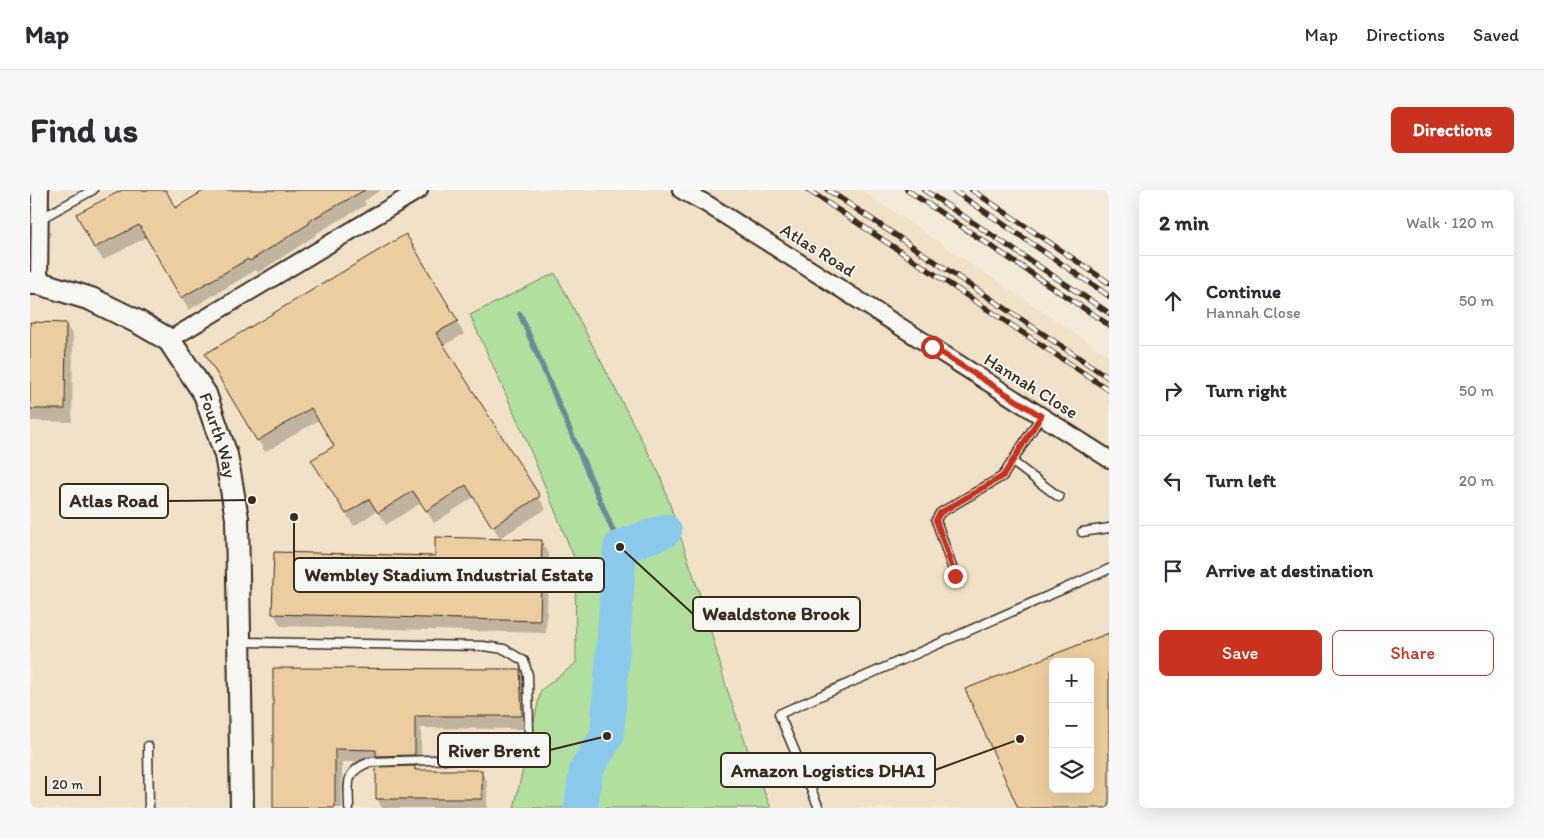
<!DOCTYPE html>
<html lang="en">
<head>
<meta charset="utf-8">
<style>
  body { margin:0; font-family:Itim,sans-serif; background:#f7f7f7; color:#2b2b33 }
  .controls { position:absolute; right:15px; bottom:15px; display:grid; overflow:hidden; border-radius:8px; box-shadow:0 5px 20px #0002 }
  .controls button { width:45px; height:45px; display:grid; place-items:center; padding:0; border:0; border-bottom:1px solid #e1e1e2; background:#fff; color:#2b2b33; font:25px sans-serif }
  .scale { position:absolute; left:15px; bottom:12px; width:56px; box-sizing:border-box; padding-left:5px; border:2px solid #3b2a1e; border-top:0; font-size:14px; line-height:18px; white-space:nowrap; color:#3b2a1e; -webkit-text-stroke:4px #f6f6f2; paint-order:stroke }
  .stop { position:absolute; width:15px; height:15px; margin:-11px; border:4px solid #c8321e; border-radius:50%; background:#fff }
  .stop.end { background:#c8321e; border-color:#fff; box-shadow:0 1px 5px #0008 }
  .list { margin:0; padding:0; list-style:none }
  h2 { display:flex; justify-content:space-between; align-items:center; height:65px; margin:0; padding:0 20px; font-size:21px }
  h2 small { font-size:16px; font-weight:400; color:#7c7c81 }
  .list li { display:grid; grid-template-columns:32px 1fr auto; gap:15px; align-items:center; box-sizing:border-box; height:90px; padding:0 20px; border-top:1px solid #e1e1e2 }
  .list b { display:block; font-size:19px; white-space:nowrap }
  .list p { margin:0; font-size:16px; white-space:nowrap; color:#7c7c81 }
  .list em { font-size:16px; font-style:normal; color:#7c7c81 }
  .actions { display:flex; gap:10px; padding:15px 20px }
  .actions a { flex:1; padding:11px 0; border:1px solid #c8321e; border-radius:8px; text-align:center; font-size:18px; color:#c8321e }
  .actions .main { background:#c8321e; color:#fff }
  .icon { flex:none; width:28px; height:28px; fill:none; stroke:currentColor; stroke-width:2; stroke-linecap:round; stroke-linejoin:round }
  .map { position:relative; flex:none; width:1079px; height:618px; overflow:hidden; border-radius:8px }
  header { display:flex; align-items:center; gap:30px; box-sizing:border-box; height:70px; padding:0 25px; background:#fff; border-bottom:1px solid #e1e1e2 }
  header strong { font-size:24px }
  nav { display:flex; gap:28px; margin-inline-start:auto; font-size:18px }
  .intro { display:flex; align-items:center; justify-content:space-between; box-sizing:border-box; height:120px; padding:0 30px }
  h1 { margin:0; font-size:35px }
  .button { padding:12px 22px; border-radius:8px; background:#c8321e; color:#fff; font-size:18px; font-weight:700 }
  main { display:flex; gap:30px; padding:0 30px }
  aside { flex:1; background:#fff; border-radius:8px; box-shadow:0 5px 20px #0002 }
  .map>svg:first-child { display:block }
  .built { fill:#f1e1c8; fill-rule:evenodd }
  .green { fill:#b1df9e; stroke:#76845e }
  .shadow { fill:#0003 }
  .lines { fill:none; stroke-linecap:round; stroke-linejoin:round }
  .stream { stroke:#6c8a9a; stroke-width:5.5 }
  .river { stroke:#8ccaed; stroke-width:34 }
  .building { fill:#eccd9f; stroke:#3b2a1e; fill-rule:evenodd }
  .service-casing { stroke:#3b2a1e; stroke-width:11 }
  .minor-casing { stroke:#3b2a1e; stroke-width:20 }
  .secondary-casing { stroke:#3b2a1e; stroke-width:26 }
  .service { stroke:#f6f6f2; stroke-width:8 }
  .minor { stroke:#f6f6f2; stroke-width:16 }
  .secondary { stroke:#f6f6f2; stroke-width:22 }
  .rail-casing { stroke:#3b2a1e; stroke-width:5.5 }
  .rail { stroke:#f6f6f2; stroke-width:4; stroke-dasharray:11; stroke-linecap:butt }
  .route { stroke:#c8321e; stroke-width:6 }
  .labels { text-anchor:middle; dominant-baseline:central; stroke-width:4; stroke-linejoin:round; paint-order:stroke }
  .street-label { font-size:18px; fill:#3b2a1e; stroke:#f6f6f2 }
  .leader { fill:none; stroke:#3b2a1e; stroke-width:2 }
  .callout-dot { fill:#3b2a1e; stroke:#f6f6f2; stroke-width:2 }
  .callout { fill:#f6f6f2; stroke:#3b2a1e; stroke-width:2 }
  .callout-label { font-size:19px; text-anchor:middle; font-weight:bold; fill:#3b2a1e }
</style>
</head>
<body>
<header>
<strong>Map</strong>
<nav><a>Map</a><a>Directions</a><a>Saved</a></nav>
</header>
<div class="intro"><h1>Find us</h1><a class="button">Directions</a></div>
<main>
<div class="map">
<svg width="1079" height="618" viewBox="0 0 1079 618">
  <rect width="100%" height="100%" fill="#f3ead9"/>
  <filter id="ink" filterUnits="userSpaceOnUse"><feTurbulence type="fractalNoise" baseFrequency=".02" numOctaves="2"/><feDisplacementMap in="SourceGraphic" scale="10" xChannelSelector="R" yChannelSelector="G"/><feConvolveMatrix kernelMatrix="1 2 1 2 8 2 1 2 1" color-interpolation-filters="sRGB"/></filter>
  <g filter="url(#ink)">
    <path class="built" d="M 0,0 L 831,0 L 1079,166 L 1079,618 L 741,618 L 722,572 L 696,496 L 675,420 L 630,285 L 440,125 L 495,247 L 545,370 L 546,473 L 511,500 L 484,618 L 0,618 ZM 1023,472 L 1060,472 L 1060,599 L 1023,599 Z"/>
    <path class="green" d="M 525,83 L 630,285 L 675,420 L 696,496 L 722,572 L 741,618 L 484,618 L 511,500 L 546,473 L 545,370 L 495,247 L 440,125 Z"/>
    <path class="shadow" d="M 95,0 L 135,0 L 145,19 L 173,3 L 171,0 L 351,0 L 334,11 L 336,15 L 285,44 L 286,45 L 228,83 L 226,80 L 159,120 L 117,47 L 73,70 L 65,58 L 48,24 Z
      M 375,46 L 434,144 L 413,156 L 516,319 L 470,348 L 444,307 L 404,333 L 391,313 L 356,335 L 347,321 L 324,336 L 290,283 L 305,256 L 289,230 L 235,262 L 176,164 Z
      M 0,133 L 36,134 L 43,146 L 42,232 L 0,231 Z
      M 511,351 L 519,364 L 516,443 L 251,436 L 244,424 L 406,367 Z
      M 245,480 L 490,480 L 497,493 L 499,539 L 391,538 L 391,577 L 384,577 L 386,581 L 451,581 L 457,591 L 457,618 L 352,618 L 347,609 L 354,578 L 350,572 L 312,572 L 312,618 L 244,618 Z"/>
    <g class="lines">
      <path class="stream" d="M 490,124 L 590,357"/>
      <path class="river" d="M 551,618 L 556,580 L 577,546 L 590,357 L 635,341"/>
    </g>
    <path class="building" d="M 92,0 L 136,0 L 145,18 L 175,0 L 335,0 L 279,31 L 280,33 L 220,71 L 218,69 L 151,108 L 109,35 L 64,58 L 46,24 Z
      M 376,44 L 428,131 L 406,143 L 510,306 L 462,337 L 436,295 L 396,321 L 383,301 L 348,323 L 339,309 L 316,324 L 281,270 L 304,256 L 281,218 L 227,251 L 175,164 Z
      M 0,132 L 36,133 L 35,219 L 0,219 Z
      M 405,347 L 512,350 L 510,431 L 242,424 L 244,362 L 405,366 Z
      M 1079,443 L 1079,618 L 988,618 L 935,499 ZM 1023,472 L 1060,472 L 1060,599 L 1023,599 Z
      M 243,478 L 490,479 L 492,526 L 385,526 L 385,565 L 346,566 L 346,560 L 305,559 L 305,618 L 243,618 Z
      M 385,576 L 385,580 L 452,580 L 452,609 L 346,609 L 346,577 Z"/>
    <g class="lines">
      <defs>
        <path id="service" d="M 10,29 L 63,0
          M 984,273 L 1029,307
          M 1052,342 L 1079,338
          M 925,386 L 906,330 L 910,323 L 973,286 L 1011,226
          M 211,452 L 453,456 L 474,459 L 494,471 L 498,485 L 499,542 L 488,558 L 458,568 L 340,572 C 313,582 319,594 319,618
          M 118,556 L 119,618
          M 789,618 L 749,524 L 1079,379"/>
        <path id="minor" d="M 651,0 L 677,14 L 1079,269
          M 9,93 L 10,0
          M 139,150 L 389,0"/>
        <g id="secondary">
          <path id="s1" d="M 0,93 L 9,93 L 61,109 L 108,132 L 139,150 L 175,204 L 196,265 L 207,328 L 212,618"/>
        </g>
      </defs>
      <use href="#service" class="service-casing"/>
      <use href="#minor" class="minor-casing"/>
      <use href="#secondary" class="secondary-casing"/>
      <use href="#service" class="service"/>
      <use href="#minor" class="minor"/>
      <use href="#secondary" class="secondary"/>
      <defs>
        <path id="rail" d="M 778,0 L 1079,200
          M 798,0 L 1079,188
          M 877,0 L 1079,135
          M 894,0 L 1079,123
          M 923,0 L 1079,106
          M 942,0 L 1079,93"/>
      </defs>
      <use href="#rail" class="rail-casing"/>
      <use href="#rail" class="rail"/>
    </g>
  </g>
  <g class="lines" filter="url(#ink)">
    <path class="route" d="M 902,157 L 1011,226 L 973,286 L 910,323 L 906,330 L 925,386"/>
  </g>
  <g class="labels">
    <g class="street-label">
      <text transform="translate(788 60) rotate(32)">Atlas Road</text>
      <text transform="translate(1001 196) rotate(32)">Hannah Close</text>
      <text stroke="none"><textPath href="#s1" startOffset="260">Fourth Way</textPath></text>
    </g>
  </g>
  <path class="leader" d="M222 310L138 311M264 327L264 385M590 357L663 424M577 546L520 560M990 549L905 580"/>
  <g class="callout-dot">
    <circle cx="222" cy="310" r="5"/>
    <circle cx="264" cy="327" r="5"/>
    <circle cx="590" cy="357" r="5"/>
    <circle cx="577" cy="546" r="5"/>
    <circle cx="990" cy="549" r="5"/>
  </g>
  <g class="callout">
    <rect x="30" y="294" width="108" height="34" rx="5"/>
    <rect x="264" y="368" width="310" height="34" rx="5"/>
    <rect x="663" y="407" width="167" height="34" rx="5"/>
    <rect x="408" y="543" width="112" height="34" rx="5"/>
    <rect x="691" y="563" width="214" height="34" rx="5"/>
  </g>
  <g class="callout-label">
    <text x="84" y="317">Atlas Road</text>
    <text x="419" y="391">Wembley Stadium Industrial Estate</text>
    <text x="746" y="430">Wealdstone Brook</text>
    <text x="464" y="567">River Brent</text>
    <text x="798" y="587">Amazon Logistics DHA1</text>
  </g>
</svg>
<div class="controls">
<button>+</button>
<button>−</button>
<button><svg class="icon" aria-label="layers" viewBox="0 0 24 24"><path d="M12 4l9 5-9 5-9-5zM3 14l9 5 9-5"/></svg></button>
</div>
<div class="scale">20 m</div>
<div class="stop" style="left:902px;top:157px"></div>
<div class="stop end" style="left:925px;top:386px"></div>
</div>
<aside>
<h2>2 min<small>Walk · 120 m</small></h2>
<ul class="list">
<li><svg class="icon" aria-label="ahead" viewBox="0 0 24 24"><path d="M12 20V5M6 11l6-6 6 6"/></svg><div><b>Continue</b><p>Hannah Close</p></div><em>50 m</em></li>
<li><svg class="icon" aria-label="right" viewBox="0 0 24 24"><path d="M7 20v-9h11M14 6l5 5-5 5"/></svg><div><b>Turn right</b></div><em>50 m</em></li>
<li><svg class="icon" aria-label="left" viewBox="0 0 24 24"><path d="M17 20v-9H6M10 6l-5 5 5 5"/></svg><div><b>Turn left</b></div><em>20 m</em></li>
<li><svg class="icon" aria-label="arrive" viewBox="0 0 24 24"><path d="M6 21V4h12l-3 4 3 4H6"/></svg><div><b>Arrive at destination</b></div></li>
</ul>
<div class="actions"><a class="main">Save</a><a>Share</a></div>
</aside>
</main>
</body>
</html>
